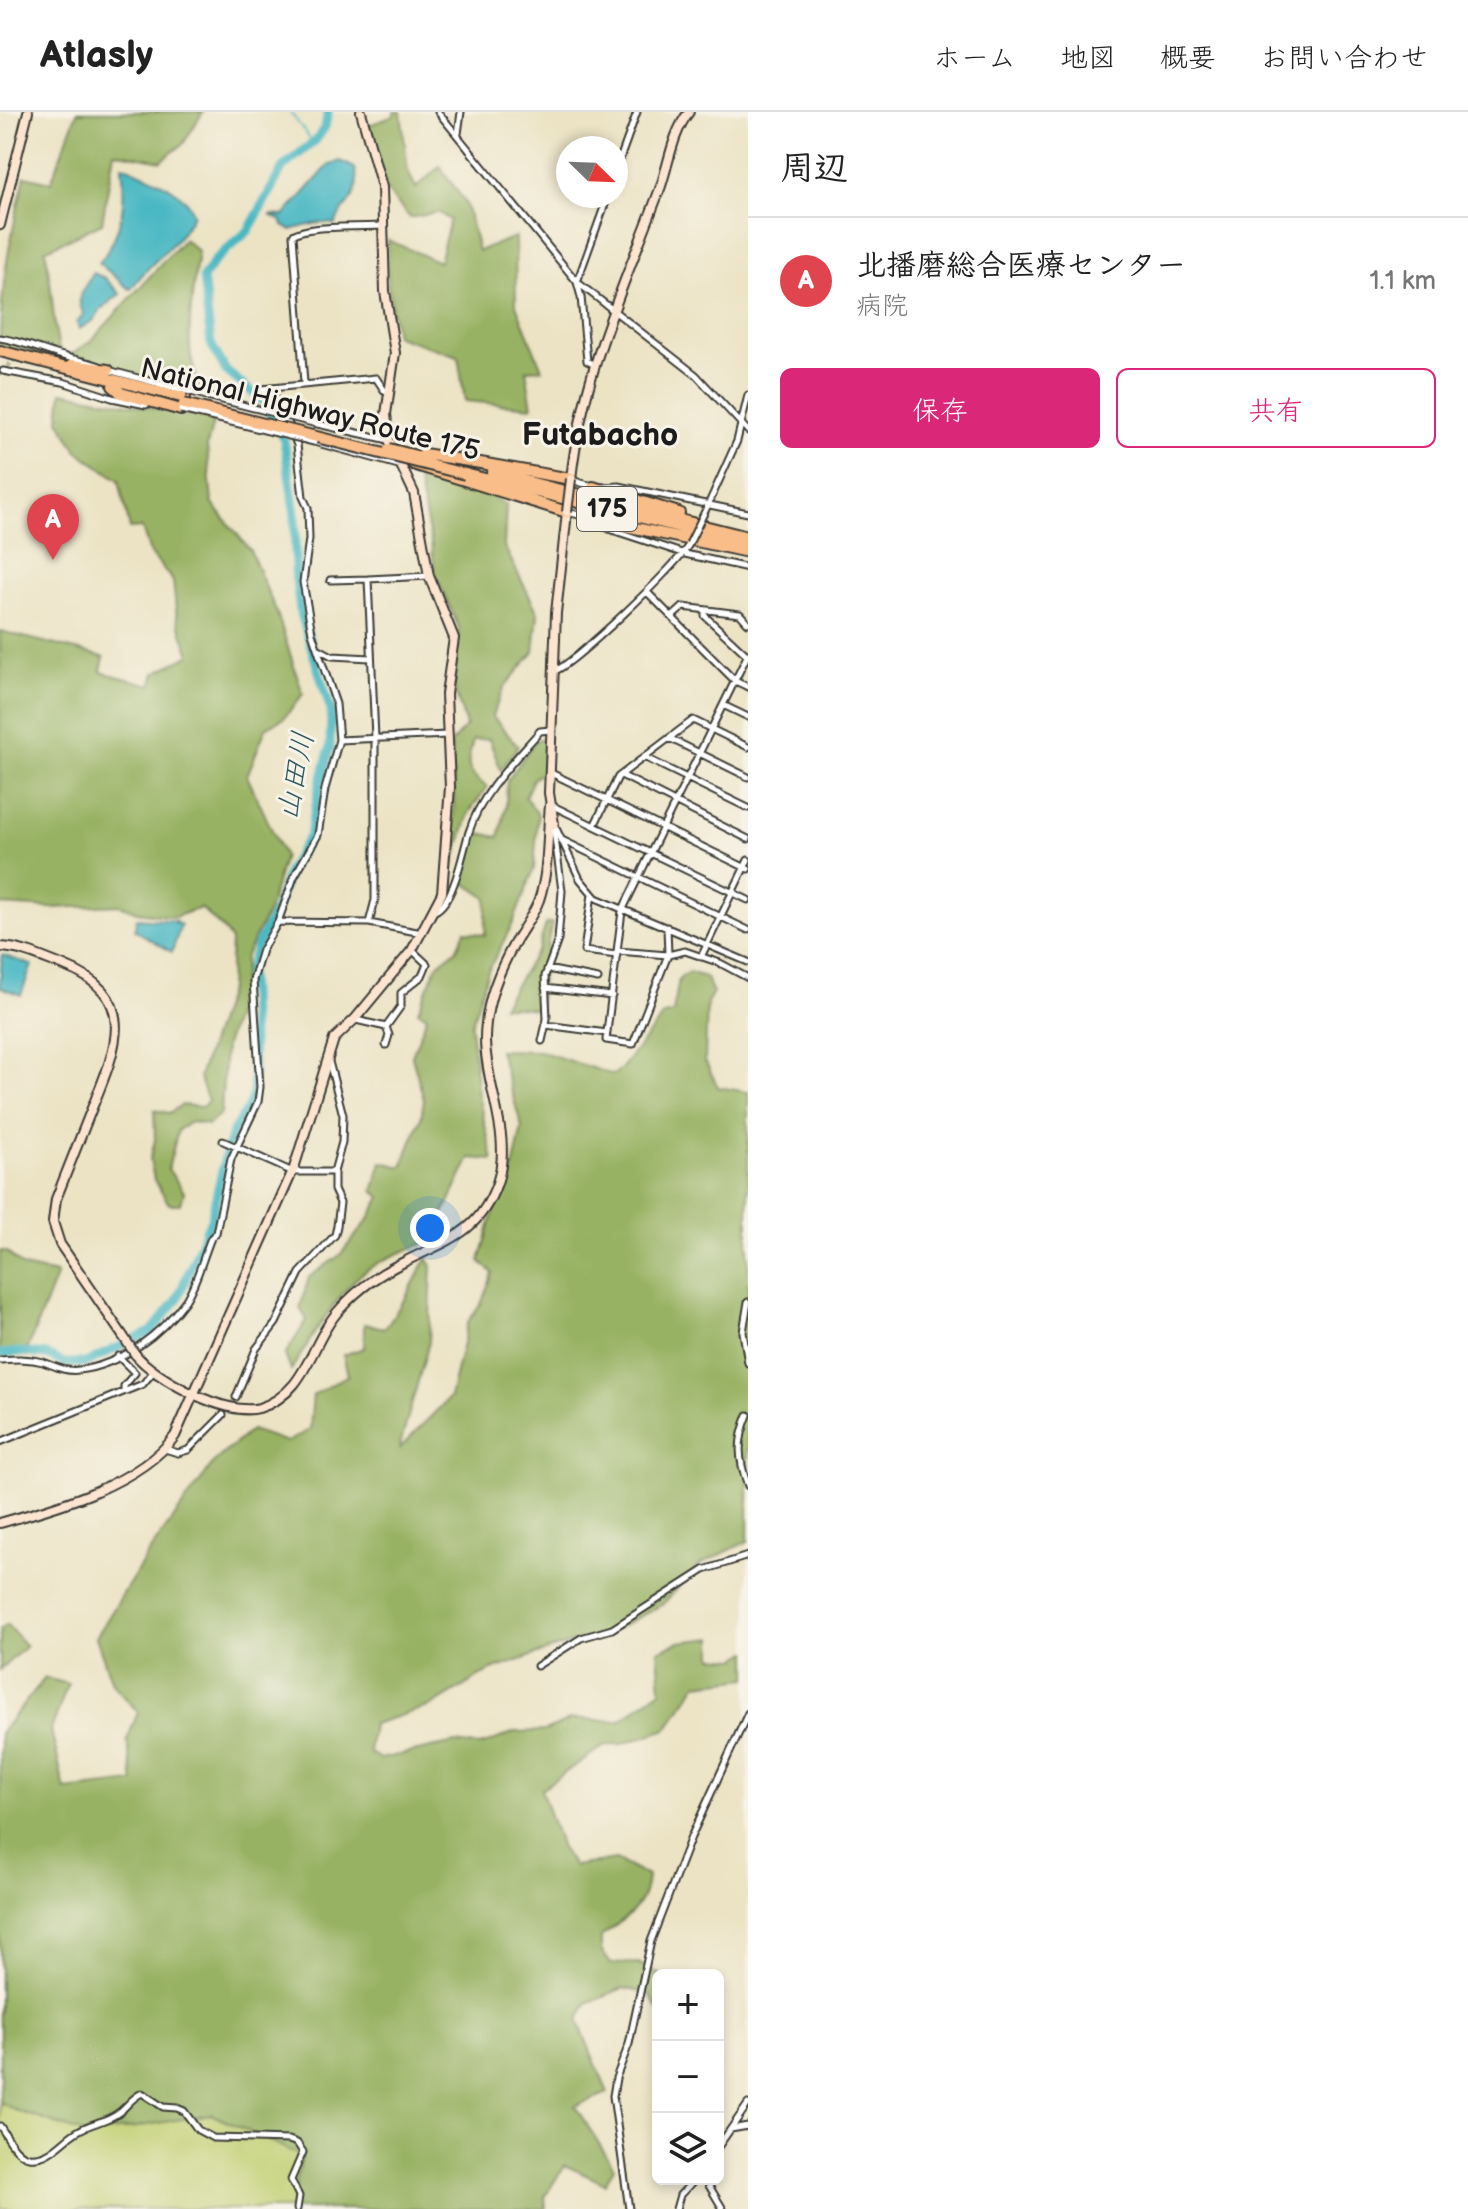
<!DOCTYPE html>
<html lang="ja">
<head>
<meta charset="utf-8">
<style>
  body { margin:0; font-family:"Balsamiq Sans","Klee One",sans-serif; background:#f6f6f6; color:#222 }
  .controls { position:absolute; right:24px; bottom:24px; display:grid; overflow:hidden; border-radius:12px; box-shadow:0 4px 12px #0003 }
  .controls button { width:72px; height:72px; display:grid; place-items:center; padding:0; border:0; border-bottom:2px solid #e0e0e0; background:#fff; color:#222; font:40px sans-serif }
  .compass { position:absolute; left:556px; top:24px; width:72px; height:72px; border-radius:50%; background:#fff; box-shadow:0 4px 12px #0003; rotate:113deg }
  .you { position:absolute; left:430px; top:1116px; width:28px; height:28px; margin:-20px; border:6px solid #fff; border-radius:50%; background:#1a73e8; box-shadow:0 0 0 12px #1a73e833 }
  .badge { display:grid; place-items:center; width:52px; height:52px; border-radius:50%; background:#db2777; color:#fff; font-size:26px; font-weight:700 }
  .pin { position:absolute; translate:-50% -66px; filter:drop-shadow(0 2px 4px #0008) }
  .pin::after { content:''; position:absolute; top:42px; width:28px; height:24px; background:inherit; clip-path:polygon(0 0,100% 0,50% 100%) }
  .list { margin:0; padding:0; list-style:none }
  h2 { display:flex; justify-content:space-between; align-items:center; height:104px; margin:0; padding:0 32px; font-size:34px }
  h2 small { font-size:26px; font-weight:400; color:#767676 }
  .list li { display:grid; grid-template-columns:52px 1fr auto; gap:24px; align-items:center; box-sizing:border-box; height:128px; padding:0 32px; border-top:2px solid #e0e0e0 }
  .list b { display:block; font-size:30px; white-space:nowrap }
  .list p { margin:0; font-size:26px; white-space:nowrap; color:#767676 }
  .list em { font-size:26px; font-style:normal; color:#767676 }
  .actions { display:flex; gap:16px; padding:24px 32px }
  .actions a { flex:1; padding:18px 0; border:2px solid #db2777; border-radius:12px; text-align:center; font-size:28px; color:#db2777 }
  .actions .main { background:#db2777; color:#fff }
  .icon { flex:none; width:44px; height:44px; fill:none; stroke:currentColor; stroke-width:2; stroke-linecap:round; stroke-linejoin:round }
  .map { position:relative; flex:none; width:748px; height:2097px; overflow:hidden }
  header { display:flex; align-items:center; gap:48px; box-sizing:border-box; height:112px; padding:0 40px; background:#fff; border-bottom:2px solid #e0e0e0 }
  header strong { font-size:38px }
  nav { display:flex; gap:44px; margin-inline-start:auto; font-size:28px }
  main { display:flex }
  aside { flex:1; background:#fff }
  .map>svg:first-child { display:block }
  .green { fill:#c1cf71; stroke:#6e7646; stroke-width:2 }
  .forest { fill:#98b263; stroke:#5a6740; stroke-width:2 }
  .water { fill:#4ab8c3; stroke:#336a70; stroke-width:2 }
  .lines { fill:none; stroke-linecap:round; stroke-linejoin:round }
  .stream { stroke:#4ab8c3; stroke-width:2 }
  .river { stroke:#4ab8c3; stroke-width:9 }
  .street-tunnel { stroke:#c2bba2; stroke-width:5; stroke-dasharray:5 2.5; stroke-linecap:butt }
  .street-casing { stroke:#3b3a35; stroke-width:9 }
  .secondary-casing { stroke:#3b3a35; stroke-width:12 }
  .highway-casing { stroke:#3b3a35; stroke-width:14 }
  .street { stroke:#fff; stroke-width:5 }
  .secondary { stroke:#fce5d0; stroke-width:8 }
  .highway { stroke:#f8bd89; stroke-width:10 }
  .street-bridge-casing { stroke:#3b3a35; stroke-width:9; stroke-linecap:butt }
  .secondary-bridge-casing { stroke:#3b3a35; stroke-width:12; stroke-linecap:butt }
  .highway-bridge-casing { stroke:#3b3a35; stroke-width:14; stroke-linecap:butt }
  .street-bridge { stroke:#fff; stroke-width:5 }
  .secondary-bridge { stroke:#fce5d0; stroke-width:8 }
  .highway-bridge { stroke:#f8bd89; stroke-width:10 }
  .labels { text-anchor:middle; dominant-baseline:central; stroke-width:6; stroke-linejoin:round; paint-order:stroke }
  .shield { fill:#f7f3e8; stroke:#5e5c59; stroke-width:2 }
  .shield-label { font-size:26px; font-weight:bold; fill:#1c1c1c }
  .street-label { font-size:28px; fill:#1c1c1c; stroke:#f7f3e8 }
  .water-label { font-size:30px; font-style:italic; fill:#2e5a5f; stroke:#f7f3e8 }
  .quarter-label { font-size:32px; font-weight:bold; fill:#1c1c1c; stroke:#f7f3e8 }
</style>
</head>
<body>
<header>
<strong>Atlasly</strong>
<nav><a>ホーム</a><a>地図</a><a>概要</a><a>お問い合わせ</a></nav>
</header>
<main>
<div class="map">
<svg width="748" height="2097" viewBox="0 0 748 2097">
  <rect width="100%" height="100%" fill="#f7f3e8"/>
  <filter id="ink" filterUnits="userSpaceOnUse"><feTurbulence type="fractalNoise" baseFrequency=".0125" numOctaves="2"/><feDisplacementMap in="SourceGraphic" scale="16" xChannelSelector="R" yChannelSelector="G"/><feConvolveMatrix kernelMatrix="1 2 1 2 8 2 1 2 1" color-interpolation-filters="sRGB"/></filter>
  <filter id="wash" filterUnits="userSpaceOnUse"><feTurbulence type="fractalNoise" baseFrequency=".006" numOctaves="4" result="noise"/><feDisplacementMap in="SourceGraphic" scale="32" xChannelSelector="R" yChannelSelector="G"/><feGaussianBlur stdDeviation="1.8" result="paint"/><feColorMatrix in="noise" values="0 0 0 0 0 0 0 0 0 0 0 0 0 0 0 0 0 1.4 0 .05"/><feComposite in="paint" operator="in"/></filter>
  <g filter="url(#wash)">
    <rect width="100%" height="100%" fill="#ece3c4"/>
    <path class="green" d="M 0,1990 L 15,1998 L 89,2023 L 210,2002 L 303,2044 L 291,2097 L 0,2097 Z"/>
    <path class="forest" d="M 77,0 L 203,0 L 183,32 L 161,49 L 114,40 L 102,111 L 45,138 C 53,172 51,206 60,241 L 74,241 L 92,228 L 184,127 L 198,139 C 194,179 177,250 207,282 L 92,253 L 0,235 C 0,174 11,122 25,64 L 51,70 Z
      M 394,0 L 401,0 L 408,59 L 416,76 L 440,54 L 466,92 L 478,139 L 515,125 L 516,193 L 542,257 L 526,258 L 532,295 L 465,289 L 458,244 L 396,224 L 388,173 L 388,128 L 439,150 L 450,108 L 438,100 L 410,106 L 387,79 L 369,13 L 394,4 Z
      M 62,280 L 214,307 L 207,334 L 212,391 L 250,438 L 278,504 L 303,582 L 284,606 L 266,616 L 247,664 L 284,744 L 268,800 L 245,845 L 240,889 L 225,934 L 221,1002 L 208,1013 L 191,1010 L 178,1018 L 168,1057 L 184,1080 L 181,1092 L 169,1092 L 154,1068 L 150,1047 L 155,1028 L 154,998 L 169,1001 L 182,993 L 202,995 L 208,989 L 199,965 L 229,876 L 231,829 L 223,817 L 201,796 L 174,805 L 137,800 L 120,793 L 51,796 L 0,793 L 0,519 L 104,545 L 101,560 L 151,573 L 155,561 L 190,543 L 177,506 L 173,469 L 150,441 L 142,416 L 130,417 L 119,368 L 77,339 L 59,308 Z
      M 417,364 L 484,380 L 506,393 L 504,434 L 538,501 L 534,540 L 504,575 L 492,604 L 518,634 L 501,658 L 489,627 L 473,628 C 467,654 464,658 487,675 L 469,701 L 448,771 C 454,723 456,678 451,631 L 466,614 L 454,576 L 459,516 L 435,461 L 431,430 Z
      M 536,628 L 545,628 L 544,659 L 533,667 L 525,685 L 538,702 L 534,757 L 513,811 L 488,859 L 471,914 L 478,983 L 493,1048 L 470,1046 L 431,1129 C 406,1139 377,1147 357,1166 C 331,1192 311,1227 291,1258 L 285,1243 L 307,1208 L 300,1196 L 309,1165 L 340,1143 L 369,1107 L 381,1085 L 373,1079 L 382,1050 L 402,1055 L 421,1006 L 424,988 L 412,944 L 427,904 L 418,899 L 437,853 L 457,837 L 465,819 L 485,823 L 487,786 L 462,769 L 474,720 L 499,725 L 506,694 L 507,669 Z
      M 552,811 L 543,852 L 539,897 L 502,894 L 538,837 L 546,812 Z
      M 689,860 L 705,865 L 713,880 L 707,891 L 705,949 L 718,975 L 748,980 L 748,1429 L 698,1454 L 663,1492 L 613,1519 L 555,1536 L 489,1559 L 431,1594 L 373,1612 L 369,1640 L 380,1647 L 455,1631 L 480,1634 L 515,1620 L 546,1619 L 571,1607 L 619,1609 L 661,1578 L 658,1539 L 679,1530 L 713,1526 L 713,1545 L 737,1547 L 748,1540 L 748,1566 L 697,1572 L 667,1617 L 622,1632 L 604,1634 L 541,1677 L 561,1736 L 573,1754 L 616,1748 L 647,1764 C 645,1798 625,1805 601,1825 L 601,1838 L 611,1852 L 638,1851 L 661,1863 L 658,1863 L 658,1898 L 650,1882 L 623,1876 L 587,1891 L 578,1909 L 608,1981 L 575,1994 L 614,2055 L 605,2072 L 565,2053 L 545,2084 L 546,2097 L 291,2097 L 302,2044 L 211,2002 L 89,2023 L 15,1998 L 0,1990 L 0,1621 L 45,1566 L 68,1572 L 51,1618 L 65,1678 L 134,1670 L 127,1628 L 138,1600 L 112,1571 L 96,1525 L 149,1440 L 216,1348 L 251,1318 L 287,1330 L 310,1317 L 313,1283 L 348,1263 L 343,1243 L 364,1236 L 364,1212 L 385,1216 L 406,1185 L 427,1146 L 432,1154 L 429,1230 L 399,1337 L 450,1285 L 468,1210 L 481,1192 L 493,1161 L 480,1149 L 496,1092 L 510,1070 L 522,1015 L 499,938 L 540,939 L 613,963 L 621,957 L 664,903 L 673,901 L 679,867 Z
      M 0,1139 L 7,1140 L 23,1155 L 57,1162 L 28,1236 L 0,1242 Z
      M 7,1513 L 26,1534 L 0,1558 L 0,1517 Z"/>
    <path class="water" d="M 340,49 L 355,56 C 363,90 343,88 335,113 C 322,108 305,114 291,118 L 283,114 L 282,109 L 270,103 L 284,104 L 328,54 Z
      M 122,53 C 145,63 185,76 193,102 C 179,134 150,148 131,177 L 128,176 L 99,151 C 123,121 126,91 122,53 Z
      M 93,161 L 105,166 L 120,182 L 101,197 L 94,208 L 79,217 L 77,211 L 84,201 C 73,187 86,174 93,161 Z
      M 136,806 L 176,809 L 175,811 L 181,813 L 172,840 L 135,818 Z
      M 2,843 L 32,853 L 21,883 L 0,875 Z"/>
    <g class="lines">
      <path class="stream" d="M 290,0 L 313,31"/>
      <path class="river" d="M 0,1242 L 21,1240 L 47,1243 L 65,1251 L 85,1251 L 152,1219 L 177,1188 L 211,1107 L 227,1037 L 233,1019 L 249,994 L 254,979 L 249,859 L 257,834 L 276,798 L 289,758 L 310,723 L 319,677 L 330,635 L 331,599 L 300,498 L 295,458 L 295,403 L 284,328 L 264,290 L 226,259 L 211,232 L 203,165 L 216,147 L 249,118 L 283,55 L 316,28 L 325,15 L 328,0"/>
    </g>
  </g>
  <g filter="url(#ink)">
    <g class="lines">
      <path class="street-tunnel" d="M 7,255 L 25,236
        M 223,1303 L 236,1285"/>
      <defs>
        <path id="street" d="M 438,0 L 577,170 L 696,263 L 748,319
          M 458,22 L 461,0
          M 616,58 L 637,0
          M 0,226 C 25,230 46,240 70,246 C 84,250 95,250 108,258 L 187,279
          M 593,252 L 587,249 L 581,185 L 577,170 L 608,84
          M 3,259 L 63,270 L 112,286 L 146,293
          M 304,271 L 293,123 C 306,113 364,115 384,114
          M 261,277 L 280,290 L 297,333 L 303,385 L 308,396 L 309,427 L 303,470 L 312,521 L 336,592 L 339,628 L 325,677 L 318,723 L 294,765 L 278,810 L 369,811 L 422,821
          M 261,277 L 376,266 L 384,278 L 389,280
          M 313,311 L 389,328
          M 314,330 L 402,354
          M 571,368 L 592,374
          M 602,375 L 619,374 L 748,401
          M 709,391 L 737,329 L 748,283
          M 568,400 L 593,407 L 609,417 L 685,442 L 748,456
          M 330,468 L 368,467
          M 647,480 L 735,569 L 748,575
          M 705,498 L 705,504 L 748,544
          M 672,505 L 683,495 L 740,502 L 748,511
          M 319,537 L 332,544 L 371,546
          M 554,559 C 570,556 681,450 689,432
          M 723,593 L 748,605
          M 669,626 L 748,665
          M 339,628 L 447,623
          M 644,645 L 748,696
          M 551,661 L 748,757
          M 621,663 L 748,727
          M 551,693 L 748,788
          M 554,712 L 580,767 L 596,786 L 748,850
          M 595,712 L 618,665 L 693,608 L 748,635
          M 562,728 L 748,818
          M 592,782 L 584,839 L 617,843
          M 435,799 C 454,791 463,739 469,720 C 481,681 514,649 540,619 L 551,618
          M 369,811 L 375,788 L 375,626 L 368,467 L 429,464
          M 667,815 L 668,843 L 633,932 L 606,928 L 622,799 L 748,542
          M 617,839 L 668,843 L 685,839 L 720,851 L 748,866
          M 701,845 L 748,748
          M 547,857 L 598,867
          M 545,876 L 612,884
          M 356,908 L 386,915
          M 546,913 L 607,921
          M 542,929 L 547,907 L 545,864 L 558,828 L 562,779 L 554,718
          M 386,933 L 389,923 L 386,915 L 401,894 L 401,881 L 422,864 L 427,852 L 412,838
          M 223,1029 L 293,1060 L 334,1060
          M 748,1190 L 743,1220 L 748,1251
          M 118,1244 L 135,1261 L 124,1274 L 124,1279
          M 0,1248 C 15,1247 29,1246 43,1250 C 55,1254 65,1260 79,1258 C 121,1253 161,1222 185,1189 C 197,1171 203,1145 211,1126 L 216,1121 L 231,1047 L 258,990 L 260,975 L 253,868 L 262,838 L 278,810
          M 236,1285 L 256,1237 L 276,1211 L 300,1161 L 335,1123 L 337,1114 L 340,1091 L 334,1078 L 334,1060 L 342,1030 L 343,1003 L 328,946
          M 748,1303 C 737,1329 738,1347 748,1374
          M 0,1330 L 143,1272 L 153,1260
          M 165,1337 L 178,1341 L 188,1338 L 223,1303
          M 537,1554 L 581,1526 L 612,1517 L 704,1458 L 748,1444
          M 0,2014 C 7,2024 16,2043 29,2045 C 50,2048 63,2027 78,2019 C 90,2011 106,2010 118,2001 C 127,1995 131,1986 142,1981 L 163,1995 L 177,1996 L 184,1999 L 198,2018 L 213,2026 L 289,2028 L 297,2031 L 303,2040 L 291,2068 L 299,2084 L 297,2097
          M 731,2017 L 748,2014
          M 718,2035 L 748,1992
          M 705,2067 L 723,2097
          M 629,2097 L 613,1984 L 616,1966 L 629,1932 L 651,1829 L 691,1725 L 748,1601
          M 676,2097 L 680,2083 L 695,2067"/>
        <path id="secondary" d="M 0,113 L 28,0
          M 571,367 C 583,259 624,174 661,74 C 669,50 673,20 689,0
          M 554,712 L 549,681 L 556,501 L 567,400
          M 0,835 C 23,836 43,846 64,854 C 141,884 116,937 92,996 C 80,1026 68,1057 56,1087 L 53,1110 L 60,1132 L 123,1224
          M 135,1242 C 155,1267 227,1305 259,1296 C 308,1281 310,1229 341,1196 C 358,1177 381,1161 404,1150 C 447,1128 479,1122 497,1071 C 513,1024 485,974 485,927 C 485,893 498,860 515,830 C 523,816 533,804 539,788 C 549,759 547,724 550,693
          M 0,1411 C 57,1395 138,1373 175,1324 L 294,1056 L 334,927 L 355,907 L 412,838 L 442,781 L 450,675 L 446,582 L 454,526 L 429,464 L 414,381 L 389,328 L 386,302 L 395,241 L 385,179 L 382,75 L 361,0"/>
        <path id="highway" d="M 0,239 L 185,286
          M 72,253 L 108,258
          M 113,274 L 121,281 L 181,298
          M 469,349 L 571,367
          M 413,352 L 567,400
          M 492,361 L 748,425
          M 465,362 L 748,432
          M 593,375 L 679,401
          M 593,407 L 748,440"/>
      </defs>
      <use href="#street" class="street-casing"/>
      <use href="#secondary" class="secondary-casing"/>
      <use href="#highway" class="highway-casing"/>
      <use href="#street" class="street"/>
      <use href="#secondary" class="secondary"/>
      <use href="#highway" class="highway"/>
      <defs>
        <path id="street-bridge" d="M 187,279 L 313,311
          M 181,298 L 314,330
          M 689,432 L 707,395"/>
        <path id="secondary-bridge" d="M 567,400 L 571,367
          M 123,1224 L 135,1242"/>
        <path id="highway-bridge" d="M 184,292 L 465,362
          M 389,337 L 428,347
          M 424,342 L 469,349"/>
      </defs>
      <use href="#street-bridge" class="street-bridge-casing"/>
      <use href="#secondary-bridge" class="secondary-bridge-casing"/>
      <use href="#highway-bridge" class="highway-bridge-casing"/>
      <use href="#street-bridge" class="street-bridge"/>
      <use href="#secondary-bridge" class="secondary-bridge"/>
      <use href="#highway-bridge" class="highway-bridge"/>
    </g>
  </g>
  <g class="labels">
    <rect class="shield" x="577" y="375" width="60" height="44" rx="6"/>
    <g class="shield-label">
      <text x="607" y="397">175</text>
    </g>
    <g class="street-label">
      <text transform="translate(310 298) rotate(14)">National Highway Route 175</text>
    </g>
    <g class="water-label">
      <text transform="translate(296 664) rotate(-79)">山田川</text>
    </g>
    <g class="quarter-label">
      <text x="600" y="323">Futabacho</text>
    </g>
  </g>
</svg>
<div class="controls">
<button>+</button>
<button>−</button>
<button><svg class="icon" aria-label="layers" viewBox="0 0 24 24"><path d="M12 4l9 5-9 5-9-5zM3 14l9 5 9-5"/></svg></button>
</div>
<svg class="compass" viewBox="-18 -18 36 36"><path d="M0-13l5 13h-10z" fill="#e53935"/><path d="M0 13l5-13h-10z" fill="#767676"/></svg>
<div class="you"></div>
<div class="pin badge" style="left:53px;top:448px;background:#e0444e">A</div>
</div>
<aside>
<h2>周辺<small></small></h2>
<ul class="list">
<li><span class="badge" style="background:#e0444e">A</span><div><b>北播磨総合医療センター</b><p>病院</p></div><em>1.1 km</em></li>
</ul>
<div class="actions"><a class="main">保存</a><a>共有</a></div>
</aside>
</main>
</body>
</html>
